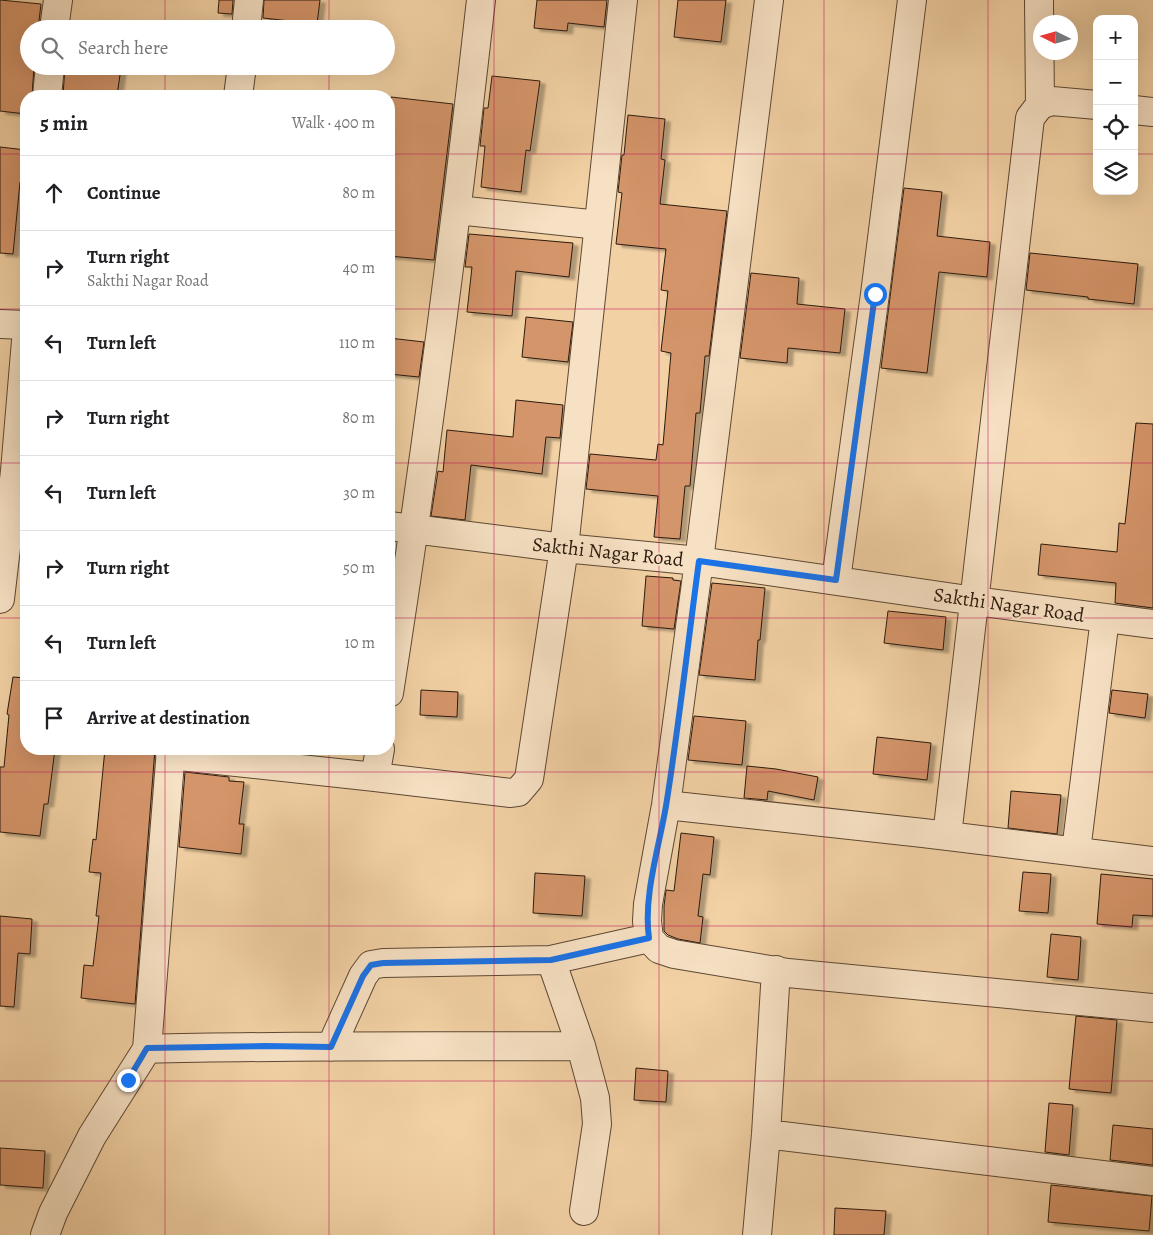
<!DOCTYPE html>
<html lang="en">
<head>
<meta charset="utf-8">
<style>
  body { margin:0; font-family:Alegreya,serif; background:#f6f6f6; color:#202124 }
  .controls { position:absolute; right:15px; top:15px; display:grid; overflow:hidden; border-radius:10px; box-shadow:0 5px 20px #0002 }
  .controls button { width:45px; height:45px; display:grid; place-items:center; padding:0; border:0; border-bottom:1px solid #e0e0e0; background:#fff; color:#202124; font:25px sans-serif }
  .compass { position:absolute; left:1033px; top:15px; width:45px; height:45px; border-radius:50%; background:#fff; box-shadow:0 5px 20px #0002; rotate:275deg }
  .stop { position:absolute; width:15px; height:15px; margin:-11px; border:4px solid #1a73e8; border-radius:50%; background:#fff }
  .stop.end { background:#1a73e8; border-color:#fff; box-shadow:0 1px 5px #0008 }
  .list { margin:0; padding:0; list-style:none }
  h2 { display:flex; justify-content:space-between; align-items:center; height:65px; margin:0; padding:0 20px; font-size:21px }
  h2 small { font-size:16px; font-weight:400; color:#757577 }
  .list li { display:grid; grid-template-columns:32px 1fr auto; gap:15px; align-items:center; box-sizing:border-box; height:75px; padding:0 20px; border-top:1px solid #e0e0e0 }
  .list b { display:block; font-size:19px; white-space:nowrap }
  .list p { margin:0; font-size:16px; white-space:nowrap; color:#757577 }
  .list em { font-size:16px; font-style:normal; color:#757577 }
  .icon { flex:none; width:28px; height:28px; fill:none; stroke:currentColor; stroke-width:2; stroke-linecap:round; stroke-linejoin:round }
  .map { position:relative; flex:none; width:1153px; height:1235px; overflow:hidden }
  .search { position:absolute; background:#fff; box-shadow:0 5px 20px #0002; left:20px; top:20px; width:375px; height:55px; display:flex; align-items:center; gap:12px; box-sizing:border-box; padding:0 18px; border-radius:28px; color:#757577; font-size:19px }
  .panel { position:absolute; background:#fff; box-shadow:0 5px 20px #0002; left:20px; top:90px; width:375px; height:665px; border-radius:20px }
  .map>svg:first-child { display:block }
  .building { fill:#d5956b; stroke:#2b1a0e; filter:url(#shadow) }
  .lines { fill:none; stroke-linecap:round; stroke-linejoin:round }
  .minor-casing { stroke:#5d4834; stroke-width:30 }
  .minor { stroke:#f7e1c4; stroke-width:28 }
  .route { stroke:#1a73e8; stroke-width:6 }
  .grid { fill:none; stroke:#c2185b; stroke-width:1; stroke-opacity:0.55 }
  .labels { text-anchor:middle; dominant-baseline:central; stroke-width:4; stroke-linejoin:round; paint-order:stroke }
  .street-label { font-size:20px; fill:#2b1a0e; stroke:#f7e1c4 }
</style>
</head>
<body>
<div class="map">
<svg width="1153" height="1235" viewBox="0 0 1153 1235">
  <defs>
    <filter id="shadow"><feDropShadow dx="5.5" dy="3" stdDeviation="1" flood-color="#0004"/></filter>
  </defs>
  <rect width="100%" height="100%" fill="#f2d1a4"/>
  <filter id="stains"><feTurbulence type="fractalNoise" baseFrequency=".004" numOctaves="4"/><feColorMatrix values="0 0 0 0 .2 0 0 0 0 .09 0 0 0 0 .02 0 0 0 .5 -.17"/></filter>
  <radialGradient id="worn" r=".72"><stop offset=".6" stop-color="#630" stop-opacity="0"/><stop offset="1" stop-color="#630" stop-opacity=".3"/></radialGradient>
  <path class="building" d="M 0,0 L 41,4 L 38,29 L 29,29 L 29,66 L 34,66 L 32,96 L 26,96 L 26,114 L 0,111 Z
    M 219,0 L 233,0 L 232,14 L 218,13 Z
    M 264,0 L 320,0 L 317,24 L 263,18 Z
    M 537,0 L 607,0 L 604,27 L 568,23 L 567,31 L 534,28 Z
    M 678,0 L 726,0 L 721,42 L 674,37 Z
    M 65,66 L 102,66 L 121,68 L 117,96 L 63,96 Z
    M 492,76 L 540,81 L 530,151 L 526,150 L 521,192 L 481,187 L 485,146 L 480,146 L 484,108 L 488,108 Z
    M 391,97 L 453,104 L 434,260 L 389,256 L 389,121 Z
    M 628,115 L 665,119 L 661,159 L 665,160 L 660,204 L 727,211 L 709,356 L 705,356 L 700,413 L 696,413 L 690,486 L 685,486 L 680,539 L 654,537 L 658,496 L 586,489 L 590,454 L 656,460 L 658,444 L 663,445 L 671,353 L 661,351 L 668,291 L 661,290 L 666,249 L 616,244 L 622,193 L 618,192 L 622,155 L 624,155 Z
    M 0,147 L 26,150 L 23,183 L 20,182 L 13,254 L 0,253 Z
    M 904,188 L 942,192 L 937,236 L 990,242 L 987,277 L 939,272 L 927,373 L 881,368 Z
    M 469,234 L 573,243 L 569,277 L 516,271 L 512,316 L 467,312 L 472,267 L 465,267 Z
    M 1030,253 L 1138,264 L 1134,304 L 1088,299 L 1088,297 L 1026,290 Z
    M 751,273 L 799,278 L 797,304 L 845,309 L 840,353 L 788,348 L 787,363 L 740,358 Z
    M 526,317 L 573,322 L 568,362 L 522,357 Z
    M 389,338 L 424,342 L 419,377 L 389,374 Z
    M 516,400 L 563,405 L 560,438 L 546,437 L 542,474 L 471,465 L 465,520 L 431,516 L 438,471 L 443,472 L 447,430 L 513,437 Z
    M 1136,423 L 1153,424 L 1153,608 L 1115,603 L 1116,583 L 1038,575 L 1041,544 L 1117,552 L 1119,523 L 1125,524 Z
    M 646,576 L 673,578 L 673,580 L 681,581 L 674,629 L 642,626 Z
    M 712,583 L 765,588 L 760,640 L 758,640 L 755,680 L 699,675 Z
    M 888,611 L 946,617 L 943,650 L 884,643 Z
    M 13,677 L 26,678 L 26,749 L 55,749 L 48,804 L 44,804 L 40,836 L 0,832 L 0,767 L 4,767 L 9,715 L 7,714 Z
    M 421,690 L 458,692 L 457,717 L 420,715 Z
    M 1112,690 L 1148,694 L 1145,718 L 1109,713 Z
    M 694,716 L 746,721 L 742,765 L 688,760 Z
    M 877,737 L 931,743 L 927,780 L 873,774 Z
    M 105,749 L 155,749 L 135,1004 L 81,998 L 84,965 L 93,966 L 99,916 L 96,916 L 101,873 L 89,872 L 93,839 L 96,840 Z
    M 747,766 L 776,769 L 818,777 L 814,800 L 768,791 L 767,800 L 744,798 Z
    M 185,772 L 229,777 L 229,781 L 244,782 L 239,824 L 244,824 L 241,854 L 179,847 Z
    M 1011,791 L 1061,795 L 1057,834 L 1008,828 Z
    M 681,833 L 714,837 L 710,875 L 703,874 L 698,916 L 703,917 L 700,943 L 678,939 L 668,935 L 664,931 L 664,906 L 666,890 L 674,891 Z
    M 1023,872 L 1051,874 L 1048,913 L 1019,911 Z
    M 535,873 L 585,876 L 582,916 L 533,913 Z
    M 1101,874 L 1153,879 L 1153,916 L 1133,915 L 1132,927 L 1097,924 Z
    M 0,916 L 32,919 L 30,954 L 18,953 L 14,1007 L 0,1006 Z
    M 1051,934 L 1081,937 L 1078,980 L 1047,977 Z
    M 1076,1016 L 1117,1020 L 1111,1093 L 1069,1089 Z
    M 636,1068 L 668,1071 L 666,1102 L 634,1100 Z
    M 1049,1103 L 1073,1105 L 1069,1155 L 1045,1152 Z
    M 1113,1125 L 1153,1129 L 1153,1165 L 1110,1160 Z
    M 0,1148 L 45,1151 L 43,1188 L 0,1185 Z
    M 1051,1185 L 1152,1196 L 1149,1231 L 1048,1222 Z
    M 835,1208 L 886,1211 L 884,1235 L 834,1235 Z"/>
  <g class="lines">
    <defs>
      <path id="minor" d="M 769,0 L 699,561 L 666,805 L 648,904 L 647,921 L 649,938 L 659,949 L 674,954 L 788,973 L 1153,1008
        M 1039,0 L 1040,105
        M 54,29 L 58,0
        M 246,29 L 249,0
        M 47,96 L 50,66
        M 238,96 L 242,66
        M 1134,110 L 1153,112
        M 457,210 L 599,225
        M 0,324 L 26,325
        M 389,526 L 564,548 L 699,561 L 975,601 L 1153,624
        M 836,580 L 875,294 L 912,0
        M 0,599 L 15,471 L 26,341
        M 389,693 C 425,463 455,232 481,0
        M 170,755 L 375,777 L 380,749
        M 375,777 L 511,793 L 518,792 L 529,779 L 564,548 L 623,0
        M 666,805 L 923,833 L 1153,861
        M 947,836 L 1030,118 L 1040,105 L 1052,101 L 1097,105
        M 1076,851 L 1105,618
        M 551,960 L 581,1046 L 595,1098 L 597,1124 L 584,1211
        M 331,1047 L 363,976 L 371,965 L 383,963 L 551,960 L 649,938
        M 147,1049 C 292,1045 436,1047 581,1046
        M 766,1134 L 1153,1181
        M 45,1235 L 53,1213 L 92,1136 L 147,1049 L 171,749
        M 757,1235 L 766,1134 L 776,970"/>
    </defs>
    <use href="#minor" class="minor-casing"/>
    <use href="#minor" class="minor"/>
  </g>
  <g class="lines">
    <path class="route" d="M 128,1080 L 147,1048 L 265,1046 L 331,1047 L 363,976 L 371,965 L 383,963 L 551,960 L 649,938 C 643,897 659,847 666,806 C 679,725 688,642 699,561 L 836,580 L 875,294"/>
  </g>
  <path class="grid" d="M 165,0 L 165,29M 329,0 L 329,29M 494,0 L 494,1235M 659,0 L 659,1235M 824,0 L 824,1235M 988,0 L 988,1235M 165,66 L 165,96M 329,66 L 329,96M 0,154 L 26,154M 389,154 L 1097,154M 1134,154 L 1153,154M 0,309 L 26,309M 389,309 L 1153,309M 0,463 L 26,463M 389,463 L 1153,463M 0,618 L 26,618M 389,618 L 1153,618M 165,749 L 165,1235M 329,749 L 329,1235M 0,772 L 1153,772M 0,926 L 1153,926M 0,1081 L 1153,1081"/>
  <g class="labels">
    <g class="street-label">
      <text transform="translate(608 552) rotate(6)">Sakthi Nagar Road</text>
      <text transform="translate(1009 605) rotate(8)">Sakthi Nagar Road</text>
    </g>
  </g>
  <rect width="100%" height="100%" filter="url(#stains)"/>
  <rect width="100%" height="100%" fill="url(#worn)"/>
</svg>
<div class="controls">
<button>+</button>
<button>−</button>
<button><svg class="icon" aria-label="locate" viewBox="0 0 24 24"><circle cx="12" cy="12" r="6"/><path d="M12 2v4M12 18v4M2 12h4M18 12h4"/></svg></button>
<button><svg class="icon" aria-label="layers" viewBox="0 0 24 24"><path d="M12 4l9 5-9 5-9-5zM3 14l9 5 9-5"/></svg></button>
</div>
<svg class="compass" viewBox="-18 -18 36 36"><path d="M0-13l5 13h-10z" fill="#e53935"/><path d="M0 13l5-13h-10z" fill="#757577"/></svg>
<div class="stop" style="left:875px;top:294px"></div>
<div class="stop end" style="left:128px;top:1080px"></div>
<div class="search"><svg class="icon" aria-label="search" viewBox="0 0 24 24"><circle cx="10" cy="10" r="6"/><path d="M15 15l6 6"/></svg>Search here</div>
<section class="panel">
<h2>5 min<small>Walk · 400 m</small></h2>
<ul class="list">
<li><svg class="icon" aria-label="ahead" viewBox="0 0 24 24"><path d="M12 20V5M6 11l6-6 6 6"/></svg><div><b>Continue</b></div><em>80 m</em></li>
<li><svg class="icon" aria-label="right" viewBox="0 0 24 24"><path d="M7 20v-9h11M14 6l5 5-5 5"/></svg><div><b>Turn right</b><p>Sakthi Nagar Road</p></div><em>40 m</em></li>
<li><svg class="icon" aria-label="left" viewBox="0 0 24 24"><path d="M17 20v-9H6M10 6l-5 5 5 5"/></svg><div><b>Turn left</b></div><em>110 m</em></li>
<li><svg class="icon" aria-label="right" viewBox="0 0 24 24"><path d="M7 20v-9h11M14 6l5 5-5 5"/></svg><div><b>Turn right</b></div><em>80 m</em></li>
<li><svg class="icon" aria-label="left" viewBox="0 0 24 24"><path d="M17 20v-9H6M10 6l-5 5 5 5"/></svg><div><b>Turn left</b></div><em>30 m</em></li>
<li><svg class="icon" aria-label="right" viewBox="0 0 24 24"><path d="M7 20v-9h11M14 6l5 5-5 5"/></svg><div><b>Turn right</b></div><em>50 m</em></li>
<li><svg class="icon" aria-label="left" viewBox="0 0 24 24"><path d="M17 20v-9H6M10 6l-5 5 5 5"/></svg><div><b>Turn left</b></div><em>10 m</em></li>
<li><svg class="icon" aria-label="arrive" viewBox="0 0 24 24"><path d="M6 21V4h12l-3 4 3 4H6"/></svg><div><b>Arrive at destination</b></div></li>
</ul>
</section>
</div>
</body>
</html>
